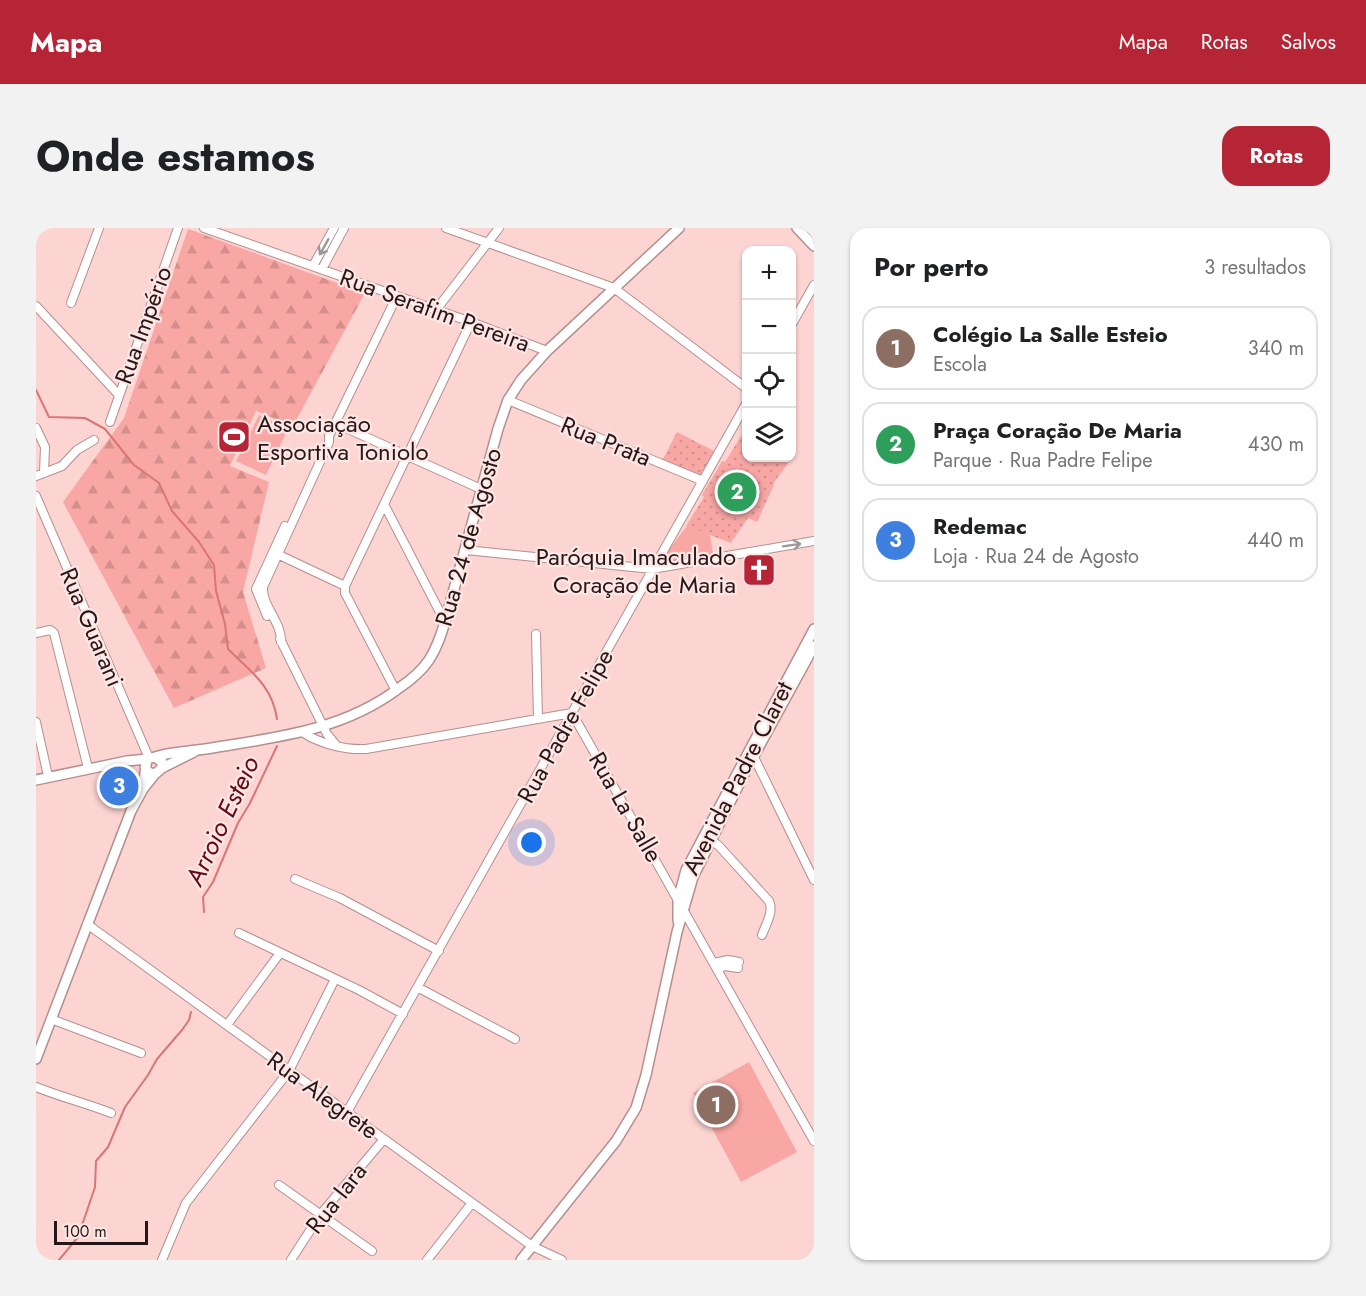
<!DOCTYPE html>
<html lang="pt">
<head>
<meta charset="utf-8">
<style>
  body { margin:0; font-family:Jost,sans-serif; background:#f2f2f2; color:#202124 }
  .controls { position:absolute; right:18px; top:18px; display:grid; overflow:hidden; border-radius:12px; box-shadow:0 2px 4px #0004 }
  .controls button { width:54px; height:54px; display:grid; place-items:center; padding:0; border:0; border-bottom:2px solid #e0e0e0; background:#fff; color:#202124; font:30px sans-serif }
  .scale { position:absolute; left:18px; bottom:15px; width:94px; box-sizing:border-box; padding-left:6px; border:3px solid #251717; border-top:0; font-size:16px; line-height:21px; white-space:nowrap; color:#251717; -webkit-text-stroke:4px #fee6e4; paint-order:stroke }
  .you { position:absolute; left:496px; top:615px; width:21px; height:21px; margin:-15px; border:4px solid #fff; border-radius:50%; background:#1a73e8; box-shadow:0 0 0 9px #1a73e833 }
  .badge { display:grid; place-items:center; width:39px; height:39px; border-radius:50%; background:#b62535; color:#fff; font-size:20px; font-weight:700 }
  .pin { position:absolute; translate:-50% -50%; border:3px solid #fff; box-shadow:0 2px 6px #0006 }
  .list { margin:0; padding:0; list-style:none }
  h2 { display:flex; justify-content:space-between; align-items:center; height:78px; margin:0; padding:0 24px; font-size:26px }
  h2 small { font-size:20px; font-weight:400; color:#757577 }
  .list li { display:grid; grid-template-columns:39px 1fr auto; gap:18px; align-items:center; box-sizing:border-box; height:84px; margin:0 12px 12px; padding:0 12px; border:2px solid #e0e0e0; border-radius:18px }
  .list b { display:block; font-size:22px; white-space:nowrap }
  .list p { margin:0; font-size:20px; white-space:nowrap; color:#757577 }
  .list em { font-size:20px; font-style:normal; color:#757577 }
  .icon { flex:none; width:33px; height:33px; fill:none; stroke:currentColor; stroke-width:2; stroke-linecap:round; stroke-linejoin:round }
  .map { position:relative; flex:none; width:778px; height:1032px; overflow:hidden; border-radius:18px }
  header { display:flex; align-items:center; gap:36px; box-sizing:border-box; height:84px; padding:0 30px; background:#b62535; color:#fff }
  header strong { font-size:28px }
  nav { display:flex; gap:33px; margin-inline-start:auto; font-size:21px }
  .intro { display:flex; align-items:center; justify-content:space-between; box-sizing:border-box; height:144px; padding:0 36px }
  h1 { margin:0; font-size:42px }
  .button { padding:15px 27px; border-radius:18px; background:#b62535; color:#fff; font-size:21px; font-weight:700 }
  main { display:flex; gap:36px; padding:0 36px }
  aside { flex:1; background:#fff; border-radius:18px; box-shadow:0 2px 4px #0004 }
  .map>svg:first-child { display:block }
  .grass { fill:#f8a7a5 }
  .forest { fill:url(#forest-firs) }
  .park { fill:url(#park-dots) }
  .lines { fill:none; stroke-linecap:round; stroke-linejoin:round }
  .stream { stroke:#d97675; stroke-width:2 }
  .minor-casing { stroke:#b48f8d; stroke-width:10 }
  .major-casing { stroke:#b48f8d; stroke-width:12 }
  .minor { stroke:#fff; stroke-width:8 }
  .major { stroke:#fff; stroke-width:9 }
  .oneway { stroke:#9d9797 }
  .labels { text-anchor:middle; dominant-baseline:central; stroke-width:4.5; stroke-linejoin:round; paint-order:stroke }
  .street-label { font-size:24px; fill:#251717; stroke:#fee6e4 }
  .poi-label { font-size:24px; fill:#251717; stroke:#fee6e4; text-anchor:start }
  .water-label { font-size:26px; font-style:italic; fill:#660917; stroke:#fee6e4 }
</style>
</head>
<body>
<header>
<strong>Mapa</strong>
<nav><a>Mapa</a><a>Rotas</a><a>Salvos</a></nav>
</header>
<div class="intro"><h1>Onde estamos</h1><a class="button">Rotas</a></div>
<main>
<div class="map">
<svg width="778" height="1032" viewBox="0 0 778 1032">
  <defs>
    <pattern id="forest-firs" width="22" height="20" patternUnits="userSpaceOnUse" patternTransform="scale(1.5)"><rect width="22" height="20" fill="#f8a7a5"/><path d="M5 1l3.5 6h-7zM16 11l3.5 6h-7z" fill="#d48f8d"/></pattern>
    <pattern id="park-dots" width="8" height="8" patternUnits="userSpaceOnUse" patternTransform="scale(1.5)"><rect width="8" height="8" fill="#f8a7a5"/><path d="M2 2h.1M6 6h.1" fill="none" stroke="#d48f8d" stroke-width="1.8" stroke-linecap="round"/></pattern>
  </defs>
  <rect width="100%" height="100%" fill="#fcd4d2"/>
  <path class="grass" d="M 223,187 L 252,201 L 230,247 L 200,233 Z
    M 651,298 L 674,307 L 677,326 L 622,336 Z
    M 713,834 L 761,924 L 705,954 L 657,865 Z"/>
  <path class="forest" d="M 152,1 L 329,65 L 257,198 L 220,183 L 194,238 L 233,254 L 207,364 L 230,440 L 138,480 L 27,274 L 88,190 Z"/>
  <path class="park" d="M 710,200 L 710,230 L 756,230 L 756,221 L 760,224 L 737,256 L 738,257 L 721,294 L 712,290 L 695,315 L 650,298 L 668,269 L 666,267 L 686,233 L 689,234 Z
    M 641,204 L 680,224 L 666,250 L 626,233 Z"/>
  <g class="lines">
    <path class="stream" d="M 0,162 L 13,189 L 49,190 L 69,201 L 98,237 L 123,255 L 136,283 L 163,314 L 178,337 L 180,363 L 189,396 L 192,421 C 214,443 236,457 241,491
      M 168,684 L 167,669 L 177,654 L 202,595 L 214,575 L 241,518
      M 23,1032 L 42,1009 L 59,959 L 60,933 L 72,919 L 89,879 L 112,847 L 121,831 L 146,802 L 153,792 L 155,784"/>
    <defs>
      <path id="minor" d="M 168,0 L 435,94 L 511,123
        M 410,0 L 578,60 L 710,160
        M 277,38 L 298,0
        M 286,41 L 308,0
        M 35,75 L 63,0
        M 0,78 L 83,167
        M 400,82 L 463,0
        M 756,96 L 778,57
        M 472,172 L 667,253
        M 74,194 L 142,0
        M 299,195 L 447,262
        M 0,200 L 9,219 L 8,245
        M 0,248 L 26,238 L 41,222 L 58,212
        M 0,268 L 113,530
        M 349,278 L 409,394
        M 430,322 L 616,341 L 778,313
        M 241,326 L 309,358 L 309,365 L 360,463
        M 309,358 L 435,94
        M 231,388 L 220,361 L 249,298
        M 0,405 L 14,402 L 18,405 L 52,540
        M 500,406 L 502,491
        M 244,411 L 291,506 L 300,517
        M 245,414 C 246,394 226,379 227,359 L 293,214 L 293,208 L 361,68
        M 536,485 L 778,913
        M 0,494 L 12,548
        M 266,504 C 284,516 309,522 330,521 L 536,485
        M 716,525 L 778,652
        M 674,612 L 682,617 L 733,673 C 738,684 730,696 726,707
        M 259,651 L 304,670 L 403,723
        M 51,696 L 496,1018 L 526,1032
        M 203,705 L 323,762 L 367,786
        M 678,735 L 692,732 L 703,734
        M 681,741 L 689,738 L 702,740
        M 383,760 L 479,811
        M 15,791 L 105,825
        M 191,797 L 244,725
        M 0,859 C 25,869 49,875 75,885
        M 311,884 L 710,176
        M 243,957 L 336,1023
        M 126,1032 L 150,975 L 253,843 L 299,751
        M 255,1032 L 284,987 L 348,911
        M 391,1032 L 436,975"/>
      <path id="major" d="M 761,0 L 778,18
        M 119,529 C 136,523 152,524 169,521 C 237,510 307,503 363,460 C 375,452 385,444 393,432 C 401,420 405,407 409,394 L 462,201 L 472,172 L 485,152 L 511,123 L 643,0
        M 126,540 L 158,524
        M 0,552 L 91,533 L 111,531
        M 107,559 L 111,531 L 119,529 L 126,534 L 126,540 L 119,546 L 112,544 L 109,539
        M 642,693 L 642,672 L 650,642 L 778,401
        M 0,831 L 95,583 L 107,561 L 119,546
        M 485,1032 L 580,913 L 600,880 L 610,847 L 641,704 L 657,649 L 707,548 L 778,418"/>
    </defs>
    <use href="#minor" class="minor-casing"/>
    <use href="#major" class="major-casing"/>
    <use href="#minor" class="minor"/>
    <use href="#major" class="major"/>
  </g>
  <defs><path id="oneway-shaft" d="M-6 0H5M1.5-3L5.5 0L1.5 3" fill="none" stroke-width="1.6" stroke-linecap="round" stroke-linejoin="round" transform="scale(1.5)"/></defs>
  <g class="oneway">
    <use href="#oneway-shaft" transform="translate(288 19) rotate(119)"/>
    <use href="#oneway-shaft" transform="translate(756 317) rotate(-9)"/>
  </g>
  <defs>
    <symbol id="stadium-square" viewBox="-11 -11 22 22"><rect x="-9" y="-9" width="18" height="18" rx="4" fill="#b62535" stroke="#fee6e4"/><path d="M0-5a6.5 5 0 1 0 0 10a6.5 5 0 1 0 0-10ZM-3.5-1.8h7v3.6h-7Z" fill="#fff"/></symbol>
    <symbol id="church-square" viewBox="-11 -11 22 22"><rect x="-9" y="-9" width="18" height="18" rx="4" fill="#b62535" stroke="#fee6e4"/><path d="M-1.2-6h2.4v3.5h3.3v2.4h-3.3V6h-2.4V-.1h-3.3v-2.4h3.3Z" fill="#fff"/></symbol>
  </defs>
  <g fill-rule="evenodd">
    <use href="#stadium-square" x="179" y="190" width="38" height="38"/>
    <use href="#church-square" x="704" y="323" width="38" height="38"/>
  </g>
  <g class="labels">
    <g class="street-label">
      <text transform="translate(399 82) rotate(20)">Rua Serafim Pereira</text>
      <text transform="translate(107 97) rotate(-70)">Rua Império</text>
      <text transform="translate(570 213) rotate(22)">Rua Prata</text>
      <text transform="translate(432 309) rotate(-74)">Rua 24 de Agosto</text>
      <text transform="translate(56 399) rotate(67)">Rua Guarani</text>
      <text transform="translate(529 498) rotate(-61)">Rua Padre Felipe</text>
      <text transform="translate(701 550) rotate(-63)">Avenida Padre Claret</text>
      <text transform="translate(590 579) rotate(60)">Rua La Salle</text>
      <text transform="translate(287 867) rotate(36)">Rua Alegrete</text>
      <text transform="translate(300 970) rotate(-52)">Rua Iara</text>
    </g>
    <g class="poi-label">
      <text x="221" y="195">Associação<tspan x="221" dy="28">Esportiva Toniolo</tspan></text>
      <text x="700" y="328" text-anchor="end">Paróquia Imaculado<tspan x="700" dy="28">Coração de Maria</tspan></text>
    </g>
    <g class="water-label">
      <text transform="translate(186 593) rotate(-65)">Arroio Esteio</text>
    </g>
  </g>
</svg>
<div class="controls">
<button>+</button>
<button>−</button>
<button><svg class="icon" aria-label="locate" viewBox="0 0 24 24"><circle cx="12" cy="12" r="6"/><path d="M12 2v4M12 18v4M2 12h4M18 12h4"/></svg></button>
<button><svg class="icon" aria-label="layers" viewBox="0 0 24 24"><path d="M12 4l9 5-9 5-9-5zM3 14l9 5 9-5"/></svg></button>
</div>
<div class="scale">100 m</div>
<div class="you"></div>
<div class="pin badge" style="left:680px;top:877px;background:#8d6e63">1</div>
<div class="pin badge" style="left:701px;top:264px;background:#2e9e5b">2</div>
<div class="pin badge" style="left:83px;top:558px;background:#3f7fe0">3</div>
</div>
<aside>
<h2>Por perto<small>3 resultados</small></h2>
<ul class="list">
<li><span class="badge" style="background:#8d6e63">1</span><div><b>Colégio La Salle Esteio</b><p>Escola</p></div><em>340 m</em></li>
<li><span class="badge" style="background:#2e9e5b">2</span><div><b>Praça Coração De Maria</b><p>Parque · Rua Padre Felipe</p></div><em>430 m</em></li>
<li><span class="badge" style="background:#3f7fe0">3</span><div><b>Redemac</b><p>Loja · Rua 24 de Agosto</p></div><em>440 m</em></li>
</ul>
</aside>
</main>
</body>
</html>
